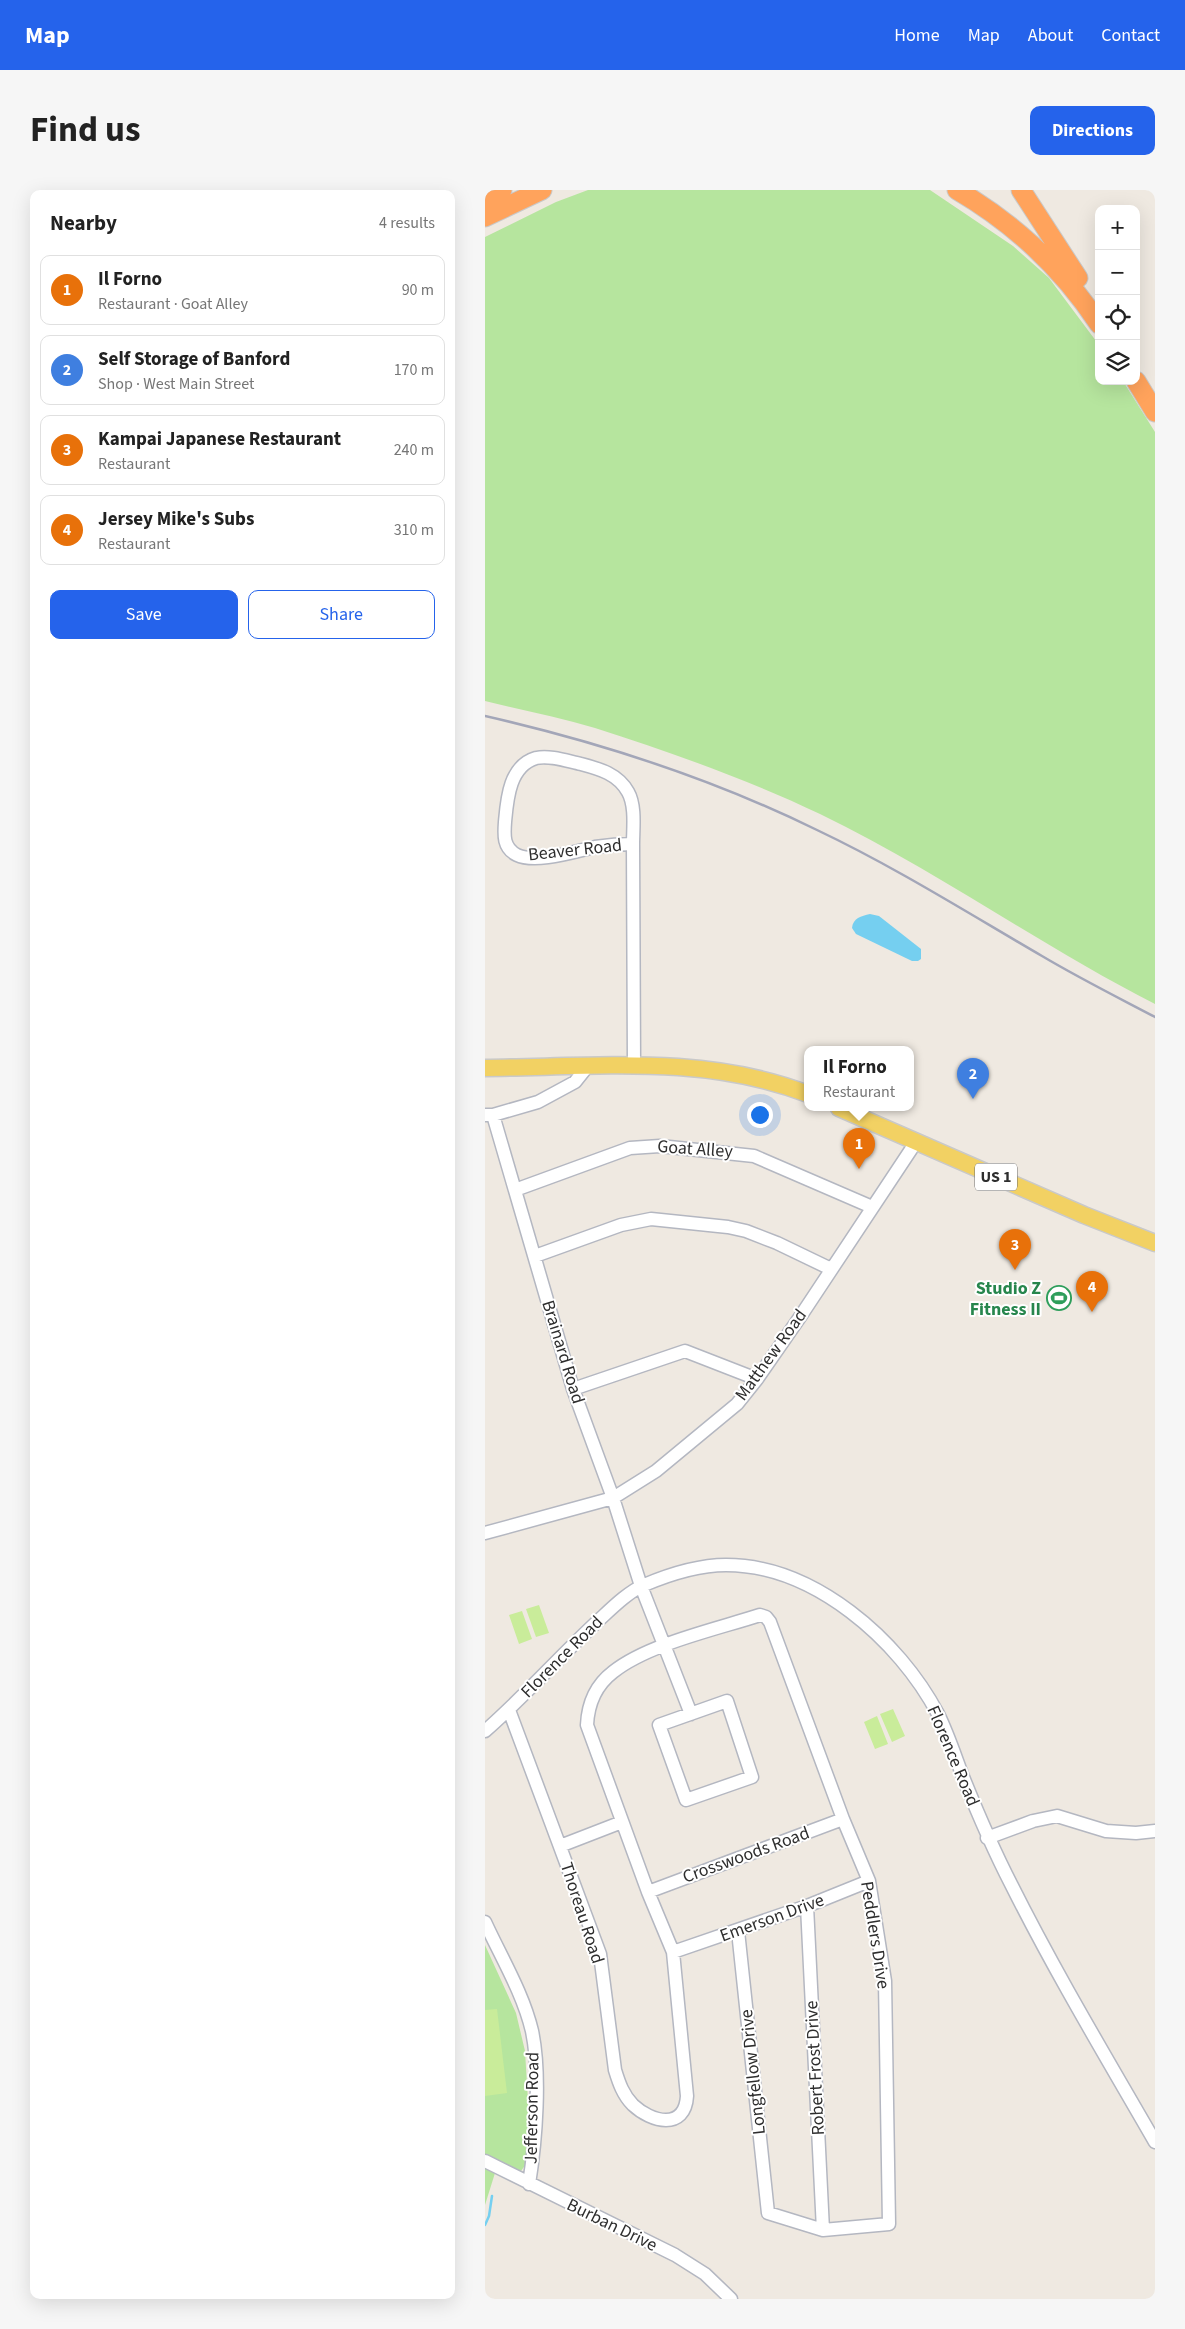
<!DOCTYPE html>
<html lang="en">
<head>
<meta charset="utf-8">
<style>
  body { margin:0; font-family:"Source Sans 3",sans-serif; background:#f6f6f6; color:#222 }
  .controls { position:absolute; right:15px; top:15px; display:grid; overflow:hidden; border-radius:10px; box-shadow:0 5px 20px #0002 }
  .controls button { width:45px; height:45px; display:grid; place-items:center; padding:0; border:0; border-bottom:1px solid #e0e0e0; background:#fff; color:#222; font:25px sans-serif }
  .you { position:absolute; left:274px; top:924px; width:18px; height:18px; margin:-12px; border:4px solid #fff; border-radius:50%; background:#1a73e8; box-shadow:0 0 0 8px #1a73e833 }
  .badge { display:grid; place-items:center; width:32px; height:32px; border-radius:50%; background:#2563eb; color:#fff; font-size:16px; font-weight:700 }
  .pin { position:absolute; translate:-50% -41px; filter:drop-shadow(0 1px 2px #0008) }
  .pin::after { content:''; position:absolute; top:26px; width:18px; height:15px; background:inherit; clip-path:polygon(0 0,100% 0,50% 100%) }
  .popup { position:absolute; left:319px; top:856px; width:110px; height:65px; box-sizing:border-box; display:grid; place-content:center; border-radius:10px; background:#fff; filter:drop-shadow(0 1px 4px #0005); font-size:16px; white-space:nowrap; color:#767676 }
  .popup b { font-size:19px; color:#222 }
  .popup::after { content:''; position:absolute; left:50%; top:100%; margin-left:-10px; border:10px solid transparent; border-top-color:#fff }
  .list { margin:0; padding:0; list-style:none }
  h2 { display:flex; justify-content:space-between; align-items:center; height:65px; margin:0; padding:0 20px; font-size:21px }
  h2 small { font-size:16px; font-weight:400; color:#767676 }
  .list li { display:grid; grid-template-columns:32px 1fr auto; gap:15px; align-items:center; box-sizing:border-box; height:70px; margin:0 10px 10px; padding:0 10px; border:1px solid #e0e0e0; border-radius:10px }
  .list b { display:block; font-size:19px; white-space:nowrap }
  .list p { margin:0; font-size:16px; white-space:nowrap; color:#767676 }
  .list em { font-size:16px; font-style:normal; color:#767676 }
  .actions { display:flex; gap:10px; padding:15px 20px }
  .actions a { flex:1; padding:11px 0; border:1px solid #2563eb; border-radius:10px; text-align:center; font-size:18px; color:#2563eb }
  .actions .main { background:#2563eb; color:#fff }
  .icon { flex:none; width:28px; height:28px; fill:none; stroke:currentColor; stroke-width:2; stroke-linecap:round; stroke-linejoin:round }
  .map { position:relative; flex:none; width:670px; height:2109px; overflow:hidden; border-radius:10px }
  header { display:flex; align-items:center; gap:30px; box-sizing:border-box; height:70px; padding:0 25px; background:#2563eb; color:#fff }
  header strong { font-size:24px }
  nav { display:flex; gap:28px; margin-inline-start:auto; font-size:18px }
  .intro { display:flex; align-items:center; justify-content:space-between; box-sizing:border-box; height:120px; padding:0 30px }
  h1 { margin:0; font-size:35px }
  .button { padding:12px 22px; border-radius:10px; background:#2563eb; color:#fff; font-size:18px; font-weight:700 }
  main { display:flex; gap:30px; padding:0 30px }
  aside { flex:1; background:#fff; border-radius:10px; box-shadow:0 5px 20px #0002 }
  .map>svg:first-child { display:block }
  .green { fill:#b6e59e }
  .pitch { fill:#c9ec9a }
  .water { fill:#75cff0 }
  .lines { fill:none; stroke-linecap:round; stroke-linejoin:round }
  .stream { stroke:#75cff0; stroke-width:2.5 }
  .minor-casing { stroke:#b4b7c1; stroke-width:15 }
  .major-casing { stroke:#c9c9c9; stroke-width:19 }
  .highway-casing { stroke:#c9c9c9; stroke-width:21 }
  .minor { stroke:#fff; stroke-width:12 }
  .major { stroke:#f2d163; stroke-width:16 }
  .highway { stroke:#ffa35c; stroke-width:19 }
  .rail { stroke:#a3a6b8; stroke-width:2.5 }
  .labels { text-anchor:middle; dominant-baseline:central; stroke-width:4; stroke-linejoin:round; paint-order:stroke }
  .shield { fill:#fff; stroke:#6d6d6d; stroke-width:1 }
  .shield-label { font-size:16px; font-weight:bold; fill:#2e2e2e }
  .street-label { font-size:18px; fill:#2e2e2e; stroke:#fff }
  .leisure-label { font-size:18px; font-weight:bold; fill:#27864d; stroke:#fff; text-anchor:end }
</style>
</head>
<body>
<header>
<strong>Map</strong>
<nav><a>Home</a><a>Map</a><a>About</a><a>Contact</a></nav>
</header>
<div class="intro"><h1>Find us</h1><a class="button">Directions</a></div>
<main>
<aside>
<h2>Nearby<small>4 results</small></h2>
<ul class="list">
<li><span class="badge" style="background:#e8710a">1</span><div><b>Il Forno</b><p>Restaurant · Goat Alley</p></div><em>90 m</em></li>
<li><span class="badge" style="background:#3f7fe0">2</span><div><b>Self Storage of Banford</b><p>Shop · West Main Street</p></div><em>170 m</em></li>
<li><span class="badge" style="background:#e8710a">3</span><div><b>Kampai Japanese Restaurant</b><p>Restaurant</p></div><em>240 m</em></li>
<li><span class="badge" style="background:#e8710a">4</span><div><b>Jersey Mike's Subs</b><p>Restaurant</p></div><em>310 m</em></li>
</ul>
<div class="actions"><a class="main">Save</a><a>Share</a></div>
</aside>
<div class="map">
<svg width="670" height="2109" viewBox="0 0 670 2109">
  <rect width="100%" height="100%" fill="#efe9e1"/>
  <path class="green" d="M 103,0 L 445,0 L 528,56 L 564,88 L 614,155 L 614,191 L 638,191 L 670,242 L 670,814 C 556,756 451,680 335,624 C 264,590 185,562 110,538 C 74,527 36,520 0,511 L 0,47 L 71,12 Z
    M 0,1755 L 31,1823 L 40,1861 L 44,1928 L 41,1974 L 36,1981 L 0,1965 Z
    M 0,1978 L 10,1983 L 0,2015 Z"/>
  <path class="pitch" d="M 54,1415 L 64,1443 L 51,1447 L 41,1419 Z
    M 37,1421 L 47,1449 L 34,1454 L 24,1425 Z
    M 408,1519 L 420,1546 L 407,1552 L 395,1524 Z
    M 392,1526 L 403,1554 L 390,1559 L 379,1532 Z
    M 12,1819 L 22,1903 L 0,1906 L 0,1820 Z"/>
  <path class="water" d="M 385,724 L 394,726 L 436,759 L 436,769 L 433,771 L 427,771 L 371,744 L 367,738 C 368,728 376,726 385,724 Z"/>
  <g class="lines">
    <path class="stream" d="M 0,2035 L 4,2026 L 7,2006"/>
    <defs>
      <path id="minor" d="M 148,654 C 148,639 151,616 143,602 C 133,584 115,579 96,574 C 82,571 65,565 51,568 C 24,576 22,610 20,632 C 19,645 18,658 32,665 C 51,674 91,661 110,657 C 123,655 135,654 148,654 L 149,876
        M 0,925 L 8,925 L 53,912 L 90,892 L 102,877
        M 8,925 L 88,1199 L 128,1308 L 156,1396 L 206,1524
        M 30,1000 L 145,958 L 175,956 L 269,966 L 387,1017
        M 50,1066 L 136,1035 L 166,1029 L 243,1037 L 261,1041 L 292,1053 L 346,1079
        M 88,1199 L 200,1161 L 272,1189
        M 0,1343 L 128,1308 L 171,1281 L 252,1214 L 272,1189 L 315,1127 L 431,952
        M 242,1511 L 267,1587 L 201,1610 L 174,1535 Z
        M 24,1520 L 115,1764 L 130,1880 C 134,1893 138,1905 148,1915 C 166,1932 200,1941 202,1906 L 188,1762 L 163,1702 L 102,1535 C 103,1514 111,1495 128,1482 C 163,1454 232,1439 275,1425 L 281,1427 L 285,1432 L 358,1629 L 384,1691 L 400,1791 L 404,2034 L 338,2040 L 283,2023 L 253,1741
        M 0,1541 C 40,1506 75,1466 114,1430 C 127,1418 143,1402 159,1395 C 185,1384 213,1375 241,1375 C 329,1375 414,1450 453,1524 C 463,1544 470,1566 478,1587 C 493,1624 508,1659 526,1694 C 570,1782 621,1867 670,1952
        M 502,1648 L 548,1631 L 572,1626 L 621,1641 L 651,1643 L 670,1641
        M 75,1656 L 137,1632
        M 163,1702 L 358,1629
        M 322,1716 L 338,2040
        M 0,1732 C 16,1767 38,1803 47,1841 C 56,1884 51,1950 44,1994
        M 188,1762 L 322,1716 L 384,1691
        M 0,1971 L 190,2065 L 220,2084 L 246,2109"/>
      <path id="major" d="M 0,878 C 108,877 220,864 323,904
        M 354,918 L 599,1025 L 670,1053"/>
      <path id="highway" d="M 472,0 C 530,34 577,78 614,134
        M 536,0 L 593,88
        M 0,9 L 17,0
        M 0,27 L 57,0
        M 651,191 L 670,222"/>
    </defs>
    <use href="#minor" class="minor-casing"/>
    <use href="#major" class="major-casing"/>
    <use href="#highway" class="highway-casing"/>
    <use href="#minor" class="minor"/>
    <use href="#major" class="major"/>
    <use href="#highway" class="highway"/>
    <path class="rail" d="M 0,526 C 114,552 228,589 332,640 C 410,677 483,723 557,766 C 594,788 632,807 670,827"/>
  </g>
  <defs>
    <symbol id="stadium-ring" viewBox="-11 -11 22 22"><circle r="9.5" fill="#fff" stroke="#2e9e5b" stroke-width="1.5"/><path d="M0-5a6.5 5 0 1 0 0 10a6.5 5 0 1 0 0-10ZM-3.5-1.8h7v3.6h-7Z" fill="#2e9e5b"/></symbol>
  </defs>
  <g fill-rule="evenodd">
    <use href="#stadium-ring" x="560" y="1094" width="28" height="28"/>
  </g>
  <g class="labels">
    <rect class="shield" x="490" y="973.5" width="42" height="27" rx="4"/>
    <g class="shield-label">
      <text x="511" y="987">US 1</text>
    </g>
    <g class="street-label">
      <text transform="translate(90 660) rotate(-6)">Beaver Road</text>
      <text transform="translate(210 959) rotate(4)">Goat Alley</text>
      <text transform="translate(78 1162) rotate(73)">Brainard Road</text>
      <text transform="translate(286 1165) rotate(-54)">Matthew Road</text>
      <text transform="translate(77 1467) rotate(-45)">Florence Road</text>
      <text transform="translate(468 1566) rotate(67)">Florence Road</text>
      <text transform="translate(261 1665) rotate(-20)">Crosswoods Road</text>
      <text transform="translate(97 1723) rotate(72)">Thoreau Road</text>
      <text transform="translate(287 1728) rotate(-20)">Emerson Drive</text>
      <text transform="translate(390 1745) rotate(81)">Peddlers Drive</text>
      <text transform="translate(330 1878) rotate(-93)">Robert Frost Drive</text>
      <text transform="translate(268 1882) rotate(-96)">Longfellow Drive</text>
      <text transform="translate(47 1918) rotate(-89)">Jefferson Road</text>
      <text transform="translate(127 2035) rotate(26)">Burban Drive</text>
    </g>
    <g class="leisure-label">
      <text x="556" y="1098">Studio Z<tspan x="556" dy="21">Fitness II</tspan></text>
    </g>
  </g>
</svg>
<div class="controls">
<button>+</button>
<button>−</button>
<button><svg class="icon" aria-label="locate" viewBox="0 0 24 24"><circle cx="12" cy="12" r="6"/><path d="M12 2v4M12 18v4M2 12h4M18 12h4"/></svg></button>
<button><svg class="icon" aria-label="layers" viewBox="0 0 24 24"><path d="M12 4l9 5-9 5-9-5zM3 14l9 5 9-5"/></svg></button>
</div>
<div class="you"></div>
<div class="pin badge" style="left:374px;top:979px;background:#e8710a">1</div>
<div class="popup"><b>Il Forno</b>Restaurant</div>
<div class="pin badge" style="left:488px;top:909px;background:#3f7fe0">2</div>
<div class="pin badge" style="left:530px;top:1080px;background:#e8710a">3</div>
<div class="pin badge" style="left:607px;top:1122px;background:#e8710a">4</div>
</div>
</main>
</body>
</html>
